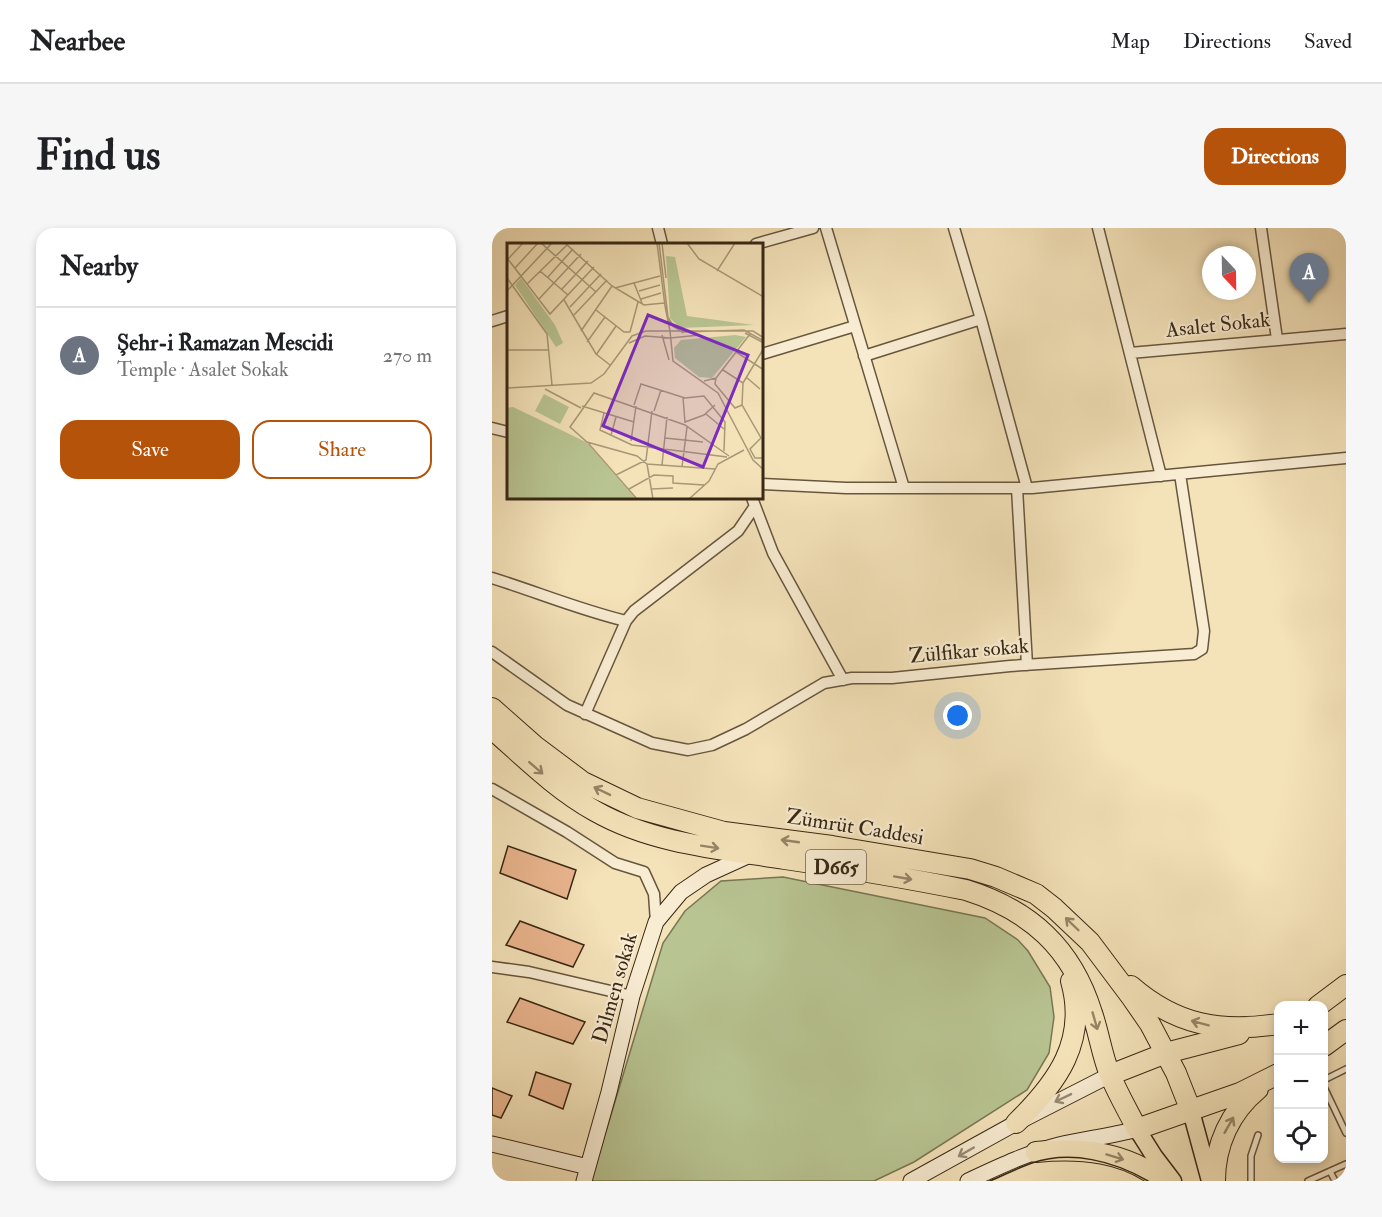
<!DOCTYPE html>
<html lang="en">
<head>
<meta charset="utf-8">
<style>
  body { margin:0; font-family:"IM FELL Double Pica",serif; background:#f6f6f6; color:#202124 }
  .controls { position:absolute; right:18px; bottom:18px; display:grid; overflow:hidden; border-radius:12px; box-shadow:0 3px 9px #0003 }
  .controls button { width:54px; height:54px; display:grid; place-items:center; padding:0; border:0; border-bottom:2px solid #e0e0e0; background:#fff; color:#202124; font:30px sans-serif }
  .compass { position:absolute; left:710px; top:18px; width:54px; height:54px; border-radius:50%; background:#fff; box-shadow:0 3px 9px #0003; rotate:158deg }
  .you { position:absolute; left:466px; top:488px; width:21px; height:21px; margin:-15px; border:4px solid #fff; border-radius:50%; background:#1a73e8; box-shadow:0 0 0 9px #1a73e833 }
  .badge { display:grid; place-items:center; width:39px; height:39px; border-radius:50%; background:#b45309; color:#fff; font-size:20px; font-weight:700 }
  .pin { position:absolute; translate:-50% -50px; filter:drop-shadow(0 2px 3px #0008) }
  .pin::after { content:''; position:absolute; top:32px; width:21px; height:18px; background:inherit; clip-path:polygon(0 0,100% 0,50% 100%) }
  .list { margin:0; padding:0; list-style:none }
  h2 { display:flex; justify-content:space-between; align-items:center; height:78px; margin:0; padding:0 24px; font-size:26px }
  h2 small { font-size:20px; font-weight:400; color:#757577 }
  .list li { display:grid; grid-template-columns:39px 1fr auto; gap:18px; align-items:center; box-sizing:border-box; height:96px; padding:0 24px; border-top:2px solid #e0e0e0 }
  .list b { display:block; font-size:22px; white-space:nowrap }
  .list p { margin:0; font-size:20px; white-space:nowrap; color:#757577 }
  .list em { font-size:20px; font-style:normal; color:#757577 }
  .actions { display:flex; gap:12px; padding:18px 24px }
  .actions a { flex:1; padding:14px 0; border:2px solid #b45309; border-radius:18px; text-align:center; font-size:21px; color:#b45309 }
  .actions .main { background:#b45309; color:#fff }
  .icon { flex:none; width:33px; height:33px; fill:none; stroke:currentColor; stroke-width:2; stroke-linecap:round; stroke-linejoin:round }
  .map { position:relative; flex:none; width:854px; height:953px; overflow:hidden; border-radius:18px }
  header { display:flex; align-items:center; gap:36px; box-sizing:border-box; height:84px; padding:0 30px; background:#fff; border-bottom:2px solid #e0e0e0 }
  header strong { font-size:28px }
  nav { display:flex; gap:33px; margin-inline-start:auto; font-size:21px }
  .intro { display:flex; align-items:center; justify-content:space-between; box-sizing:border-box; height:144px; padding:0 36px }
  h1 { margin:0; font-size:42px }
  .button { padding:15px 27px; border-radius:18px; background:#b45309; color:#fff; font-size:21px; font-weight:700 }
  main { display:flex; gap:36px; padding:0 36px }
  aside { flex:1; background:#fff; border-radius:18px; box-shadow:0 3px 9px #0003 }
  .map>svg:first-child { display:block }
  .green { fill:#b8c492; stroke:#787654; stroke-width:1.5 }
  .building { fill:#ebb68f; stroke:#382815; stroke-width:1.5 }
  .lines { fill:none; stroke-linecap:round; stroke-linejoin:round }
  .lane-casing { stroke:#67563e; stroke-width:8 }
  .street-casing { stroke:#67563e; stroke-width:13 }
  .secondary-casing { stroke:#382815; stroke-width:17 }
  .primary-casing { stroke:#382815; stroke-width:19 }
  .highway-casing { stroke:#382815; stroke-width:22 }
  .lane { stroke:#f8ecd2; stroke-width:5 }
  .street { stroke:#f8ecd2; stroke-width:10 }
  .secondary { stroke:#f8ecd2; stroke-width:15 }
  .primary { stroke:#f4e2b9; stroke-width:16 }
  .highway { stroke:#f4e2b9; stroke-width:20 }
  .tram { stroke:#382815; stroke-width:1.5 }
  .oneway { stroke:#968567 }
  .oneway2 { stroke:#988a74 }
  .labels { text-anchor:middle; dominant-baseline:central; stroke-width:4.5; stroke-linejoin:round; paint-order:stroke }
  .shield { fill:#f8ecd2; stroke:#72634e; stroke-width:1.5 }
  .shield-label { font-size:20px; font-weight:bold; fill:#382815 }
  .street-label { font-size:21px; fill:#382815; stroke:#f8ecd2 }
  .inset-road { fill:none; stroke:#a99877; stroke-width:1.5 }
  .view { fill:#7b2cbf; fill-opacity:0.15; stroke:#7b2cbf; stroke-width:3 }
  .inset-edge { fill:none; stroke:#382815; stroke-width:3 }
</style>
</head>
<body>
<header>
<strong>Nearbee</strong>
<nav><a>Map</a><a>Directions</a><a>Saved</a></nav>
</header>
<div class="intro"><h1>Find us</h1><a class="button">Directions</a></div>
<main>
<aside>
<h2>Nearby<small></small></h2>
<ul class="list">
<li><span class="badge" style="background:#6b7280">A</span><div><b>Şehr-i Ramazan Mescidi</b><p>Temple · Asalet Sokak</p></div><em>270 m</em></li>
</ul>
<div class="actions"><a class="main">Save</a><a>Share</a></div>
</aside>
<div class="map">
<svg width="854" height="953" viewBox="0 0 854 953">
  <rect width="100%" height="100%" fill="#f4e2b9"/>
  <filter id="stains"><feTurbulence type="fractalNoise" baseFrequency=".00333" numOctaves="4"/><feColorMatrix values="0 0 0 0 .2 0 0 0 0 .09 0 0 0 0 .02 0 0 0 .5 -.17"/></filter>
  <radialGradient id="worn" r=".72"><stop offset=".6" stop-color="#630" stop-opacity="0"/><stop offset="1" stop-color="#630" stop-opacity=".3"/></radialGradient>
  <path class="green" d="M 291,649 L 493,690 L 526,712 L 536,723 L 558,759 L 562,789 L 557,825 L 535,862 L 422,934 L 382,953 L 99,953 L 171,715 L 193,683 L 229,653 Z"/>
  <path class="building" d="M 16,618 L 84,642 L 75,671 L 8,645 Z
    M 28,693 L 92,717 L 81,739 L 14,717 Z
    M 28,770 L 93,794 L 81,816 L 15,794 Z
    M 44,844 L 79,856 L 71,881 L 37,867 Z
    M 0,860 L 20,868 L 9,890 L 0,887 Z"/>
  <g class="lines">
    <defs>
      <path id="lane" d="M 832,852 L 854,841
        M 832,859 L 854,905
        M 838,943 L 843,953
        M 759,953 L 759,928 L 766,907
        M 816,953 L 854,936"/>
      <path id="street" d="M 166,0 L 170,16
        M 334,0 L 412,260
        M 462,0 L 489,91 L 535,260
        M 606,0 L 669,248
        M 769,0 L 785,111
        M 264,16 L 321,0
        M 0,93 L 16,88
        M 638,125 L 854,106
        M 270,126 L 363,98
        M 372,128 L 489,91
        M 0,200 L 16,204
        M 270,256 L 354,260 L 540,260 L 854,230
        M 525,260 L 535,437
        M 260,270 L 281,325 L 351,452
        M 0,350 C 45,364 88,382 134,393
        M 0,424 L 75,477 L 160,515 L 196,522 L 220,517 L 254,501 L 332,455 L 360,450 L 400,450 L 518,438 L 702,426 L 710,421 L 712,403 L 688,246
        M 93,486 L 134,393 L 142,383 L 246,303 L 263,278
        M 0,561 L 75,604 L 123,635 L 152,644 L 162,666 L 164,694
        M 0,739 L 37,744 L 140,768"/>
      <path id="secondary" d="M 0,916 L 96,939
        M 92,953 L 117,864 L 140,768 L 164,694 L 189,664 L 214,647 L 260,626
        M 419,953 L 524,895 L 618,847
        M 476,953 C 506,939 535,925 567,917 C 593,911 620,908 645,901"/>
      <path id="primary" d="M 699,883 L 718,953
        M 645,901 L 662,928 L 681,953"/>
      <path id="highway" d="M 0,480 L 43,518 L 91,554 L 145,580 L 232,604 L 340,618 L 478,641 L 504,649 L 544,666 L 562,680 L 598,714 L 640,770 L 658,796 L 684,845 L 699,883
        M 0,501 C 33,530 65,562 103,583 C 161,616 229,621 293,631 C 354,640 414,650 474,662 C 538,682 580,720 600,785 C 607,805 610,828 618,847 C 626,866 636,883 645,901 L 748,865 L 786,846
        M 639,758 C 684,797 728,805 786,796
        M 826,778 L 854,757
        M 832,818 L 854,802
        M 618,847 L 674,825 L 747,806
        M 524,895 C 565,855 596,813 579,753
        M 544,924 C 588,920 634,923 670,953
        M 723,953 C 723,917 738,884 766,861"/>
    </defs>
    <use href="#lane" class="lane-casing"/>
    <use href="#street" class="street-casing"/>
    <use href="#secondary" class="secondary-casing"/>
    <use href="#primary" class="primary-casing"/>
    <use href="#highway" class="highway-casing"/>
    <use href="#lane" class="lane"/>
    <use href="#street" class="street"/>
    <use href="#secondary" class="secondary"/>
    <use href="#primary" class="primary"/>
    <use href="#highway" class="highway"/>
    <path class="tram" d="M 498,953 C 512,947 526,940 540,935 C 579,922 622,933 656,953"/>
  </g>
  <defs><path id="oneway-shaft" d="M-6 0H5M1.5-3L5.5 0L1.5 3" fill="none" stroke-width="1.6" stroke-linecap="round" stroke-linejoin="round" transform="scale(1.5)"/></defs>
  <g class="oneway">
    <use href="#oneway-shaft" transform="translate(44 540) rotate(41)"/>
    <use href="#oneway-shaft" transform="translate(110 563) rotate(-154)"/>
    <use href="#oneway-shaft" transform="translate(298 613) rotate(-172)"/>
    <use href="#oneway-shaft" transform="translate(218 619) rotate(9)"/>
    <use href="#oneway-shaft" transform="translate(411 650) rotate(10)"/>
    <use href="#oneway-shaft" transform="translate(580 696) rotate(-136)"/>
    <use href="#oneway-shaft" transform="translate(603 793) rotate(74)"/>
    <use href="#oneway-shaft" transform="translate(708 795) rotate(-165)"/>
    <use href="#oneway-shaft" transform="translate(737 897) rotate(-60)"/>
    <use href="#oneway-shaft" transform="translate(623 929) rotate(17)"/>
  </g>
  <g class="oneway2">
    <use href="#oneway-shaft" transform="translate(571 870) rotate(154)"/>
    <use href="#oneway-shaft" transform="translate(474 924) rotate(150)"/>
  </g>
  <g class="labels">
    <rect class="shield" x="314" y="622" width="60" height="34" rx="4.5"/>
    <g class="shield-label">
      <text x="344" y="639">D665</text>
    </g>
    <g class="street-label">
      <text transform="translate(726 97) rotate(-6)">Asalet Sokak</text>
      <text transform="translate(477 423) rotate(-5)">Zülfikar sokak</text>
      <text transform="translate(363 599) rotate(9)">Zümrüt Caddesi</text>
      <text transform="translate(123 760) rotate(-74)">Dilmen sokak</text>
    </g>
  </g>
  <g transform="translate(15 15)">
    <rect width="256" height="256" fill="#f4e2b9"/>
    <path d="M 159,13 L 168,14 L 180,73 L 247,82 L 173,85 L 163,75 ZM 14,35 L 48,82 L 56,100 L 49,104 L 8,42 ZM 228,92 L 239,94 L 205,135 L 192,134 L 168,115 L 167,105 L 174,97 ZM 37,151 L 62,164 L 53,181 L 28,168 ZM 6,164 L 79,199 L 129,256 L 0,256 L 0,165 Z" fill="#b8c492"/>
    <path class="inset-road" d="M 34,0 L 89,49M 58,0 L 105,43 L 127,56 L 137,62 L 157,60M 150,0 L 158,63M 152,0 L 161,74 L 167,84 L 176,89 L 237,87 L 257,98M 155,0 L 159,35M 180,0 L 192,16 L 257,54M 0,15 L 43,71 L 87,24M 1,16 L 16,0M 8,25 L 31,0M 33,28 L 61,52M 210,28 L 228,0M 41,34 L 66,6M 0,35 L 40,91 L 45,142M 127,40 L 135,60M 20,41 L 60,2M 108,45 L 153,33M 55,46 L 81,18M 0,48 L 45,0M 132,48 L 153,42M 32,56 L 74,11M 134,56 L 154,50M 57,57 L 89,111 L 103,122M 158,63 L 163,88 L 246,88 L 257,95M 63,64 L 94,31M 89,67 L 117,89 L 123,89M 67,72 L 100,37M 160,76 L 176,90M 74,88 L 105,43M 123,89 L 131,59M 238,90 L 257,100M 155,92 L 162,117M 163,95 L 193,92M 80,99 L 98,74M 122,100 L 138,93 L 163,95M 0,107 L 42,107M 229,109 L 257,127M 89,112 L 109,83M 216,127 L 236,140 L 235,162M 239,134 L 253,146M 209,135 L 208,141 L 228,165 L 235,162 L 254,195 L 243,206 L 248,215 L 257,215M 197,138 L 209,135 L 243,91M 236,140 L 257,105M 0,145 L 84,140 L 97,131 L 125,93 L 139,88 L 163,88 L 166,118 L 211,150 L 246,217 L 257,227M 38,146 L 74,165M 176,154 L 178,180M 127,162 L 134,141 L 178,155 L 197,153 L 218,179 L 217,208M 75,163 L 127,179M 147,168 L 154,147M 97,170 L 93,187 L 125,202 L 220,214M 199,171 L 217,186M 178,179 L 197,172 L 208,162M 104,192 L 109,174M 158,195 L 196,199M 124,198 L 129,163M 81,200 L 130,256M 140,221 L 146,256M 155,222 L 160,174M 175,224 L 180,184M 208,226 L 140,221 L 130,213 L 80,199 L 63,184 L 87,150 L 178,182 L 222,213M 109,232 L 139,217 L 145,168M 122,246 L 147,232 L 166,233 L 166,240 L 197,242M 144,246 L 166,245M 182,256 L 202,238 L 211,221 L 237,207"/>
    <path class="view" d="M 141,72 L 241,112 L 196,224 L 96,183 Z"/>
    <rect width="256" height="256" class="inset-edge"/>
  </g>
  <rect width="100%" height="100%" filter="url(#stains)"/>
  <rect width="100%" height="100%" fill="url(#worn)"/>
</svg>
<div class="controls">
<button>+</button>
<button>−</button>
<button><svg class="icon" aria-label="locate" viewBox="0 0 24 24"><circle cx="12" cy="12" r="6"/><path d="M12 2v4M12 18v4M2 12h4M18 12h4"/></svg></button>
</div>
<svg class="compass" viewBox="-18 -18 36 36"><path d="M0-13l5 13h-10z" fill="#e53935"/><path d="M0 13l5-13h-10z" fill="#757577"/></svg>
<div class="you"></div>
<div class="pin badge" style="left:817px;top:75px;background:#6b7280">A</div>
</div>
</main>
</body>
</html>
